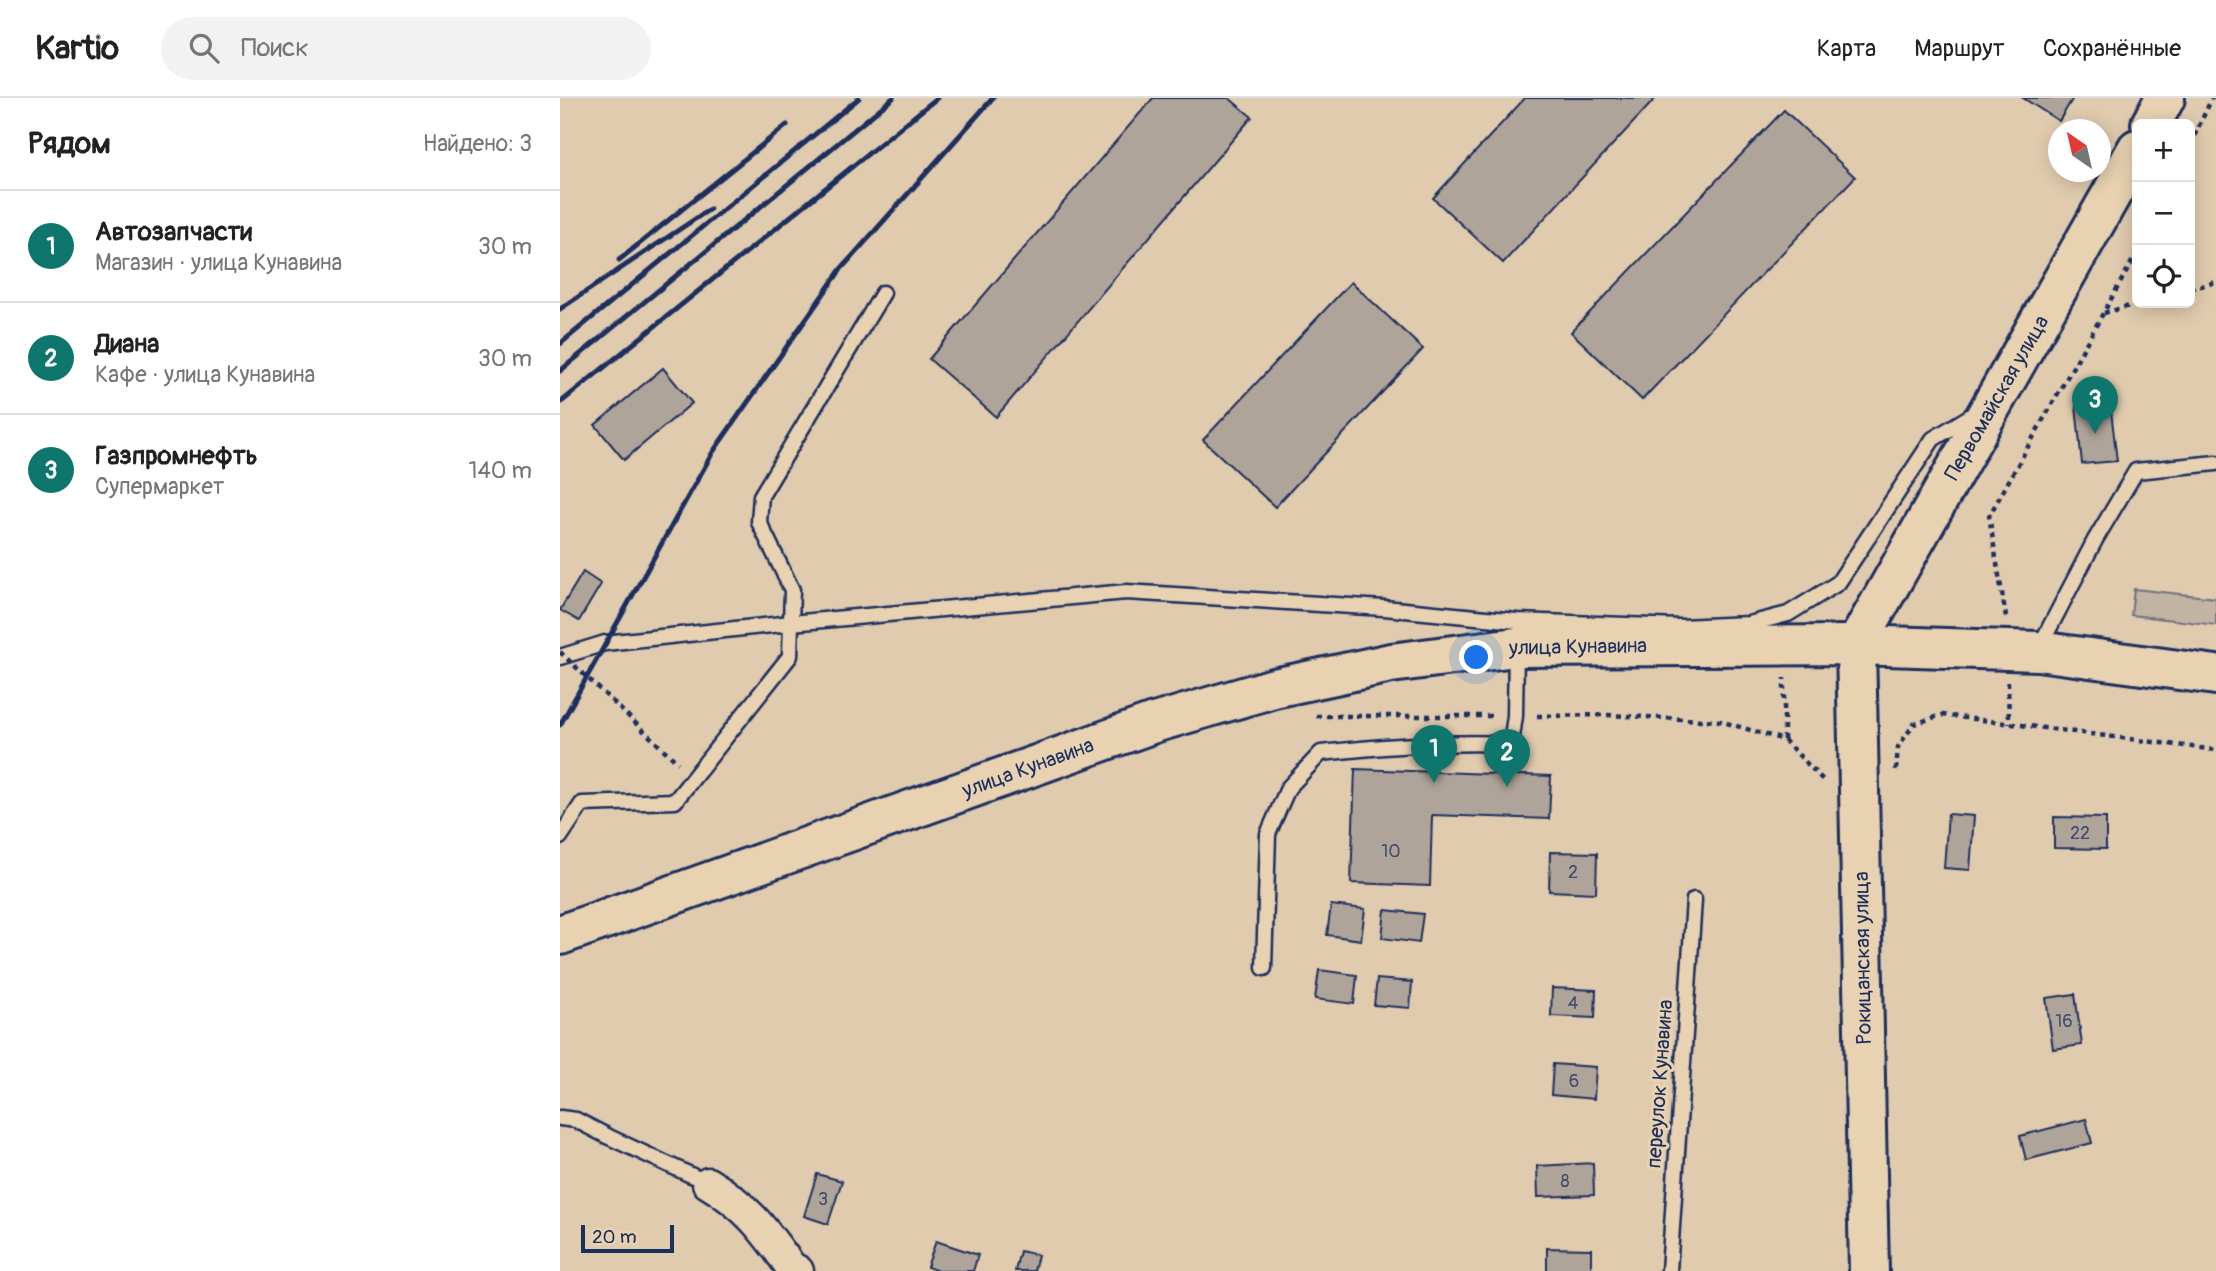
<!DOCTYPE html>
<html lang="ru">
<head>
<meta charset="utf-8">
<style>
  body { margin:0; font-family:Pangolin,sans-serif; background:#f2f2f2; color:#222 }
  .controls { position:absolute; right:21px; top:21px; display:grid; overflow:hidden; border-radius:10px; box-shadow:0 4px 18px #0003 }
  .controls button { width:63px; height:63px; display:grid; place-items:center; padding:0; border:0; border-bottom:2px solid #e0e0e0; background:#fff; color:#222; font:35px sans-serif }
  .compass { position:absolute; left:1488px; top:21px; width:63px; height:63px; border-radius:50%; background:#fff; box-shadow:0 4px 18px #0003; rotate:326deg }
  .scale { position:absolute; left:21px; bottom:18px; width:93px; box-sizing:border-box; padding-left:7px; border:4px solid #1b2f5e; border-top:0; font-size:19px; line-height:24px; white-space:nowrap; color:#1b2f5e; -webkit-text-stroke:5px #e8d2b1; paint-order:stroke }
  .you { position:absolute; left:917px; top:560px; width:24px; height:24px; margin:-18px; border:5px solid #fff; border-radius:50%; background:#1a73e8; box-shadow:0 0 0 10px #1a73e833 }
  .badge { display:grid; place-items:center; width:46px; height:46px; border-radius:50%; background:#0f766e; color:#fff; font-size:23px; font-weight:700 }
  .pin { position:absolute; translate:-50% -58px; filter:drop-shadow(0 2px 4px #0008) }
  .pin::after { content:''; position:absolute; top:37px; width:24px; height:21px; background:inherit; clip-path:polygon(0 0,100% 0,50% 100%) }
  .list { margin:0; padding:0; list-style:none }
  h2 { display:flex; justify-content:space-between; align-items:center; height:91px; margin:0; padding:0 28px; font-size:30px }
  h2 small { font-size:23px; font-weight:400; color:#767676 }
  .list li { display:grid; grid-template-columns:46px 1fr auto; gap:21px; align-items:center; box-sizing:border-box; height:112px; padding:0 28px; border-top:2px solid #e0e0e0 }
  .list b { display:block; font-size:26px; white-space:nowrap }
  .list p { margin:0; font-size:23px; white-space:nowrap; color:#767676 }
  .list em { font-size:23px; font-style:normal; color:#767676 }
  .icon { flex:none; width:38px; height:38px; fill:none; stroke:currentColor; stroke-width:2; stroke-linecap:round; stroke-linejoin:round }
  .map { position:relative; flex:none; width:1656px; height:1173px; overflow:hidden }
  header { display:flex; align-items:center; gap:42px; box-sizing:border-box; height:98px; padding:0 35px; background:#fff; border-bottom:2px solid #e0e0e0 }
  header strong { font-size:33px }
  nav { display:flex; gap:38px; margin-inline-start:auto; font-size:24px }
  .search { width:490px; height:63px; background:#f2f2f2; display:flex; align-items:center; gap:18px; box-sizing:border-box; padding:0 24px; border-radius:38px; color:#767676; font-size:26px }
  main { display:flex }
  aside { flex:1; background:#fff }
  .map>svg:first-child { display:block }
  .green { fill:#c2b4a2; stroke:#6e7280; stroke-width:2 }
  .building { fill:#afa499; stroke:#1b2f5e; stroke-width:2 }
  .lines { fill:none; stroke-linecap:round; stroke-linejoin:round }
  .lane-casing { stroke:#1b2f5e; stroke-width:19 }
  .street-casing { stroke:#1b2f5e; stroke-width:35 }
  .secondary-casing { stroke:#1b2f5e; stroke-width:44 }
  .primary-casing { stroke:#1b2f5e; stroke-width:44 }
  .path { stroke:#1b2f5e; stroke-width:4.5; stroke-dasharray:5 5; stroke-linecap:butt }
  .lane { stroke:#e8d2b1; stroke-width:14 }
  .street { stroke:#e8d2b1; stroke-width:30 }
  .secondary { stroke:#e8d2b1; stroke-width:38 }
  .primary { stroke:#e8d2b1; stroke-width:38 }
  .rail { stroke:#1b2f5e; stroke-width:5 }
  .path-bridge { stroke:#1b2f5e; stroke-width:4.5; stroke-dasharray:5 5; stroke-linecap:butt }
  .labels { text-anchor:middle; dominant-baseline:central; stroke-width:6; stroke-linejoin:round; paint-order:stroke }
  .number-label { font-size:18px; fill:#404c6d }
  .street-label { font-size:21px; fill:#1b2f5e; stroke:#e8d2b1 }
</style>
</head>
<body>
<header>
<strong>Kartio</strong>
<div class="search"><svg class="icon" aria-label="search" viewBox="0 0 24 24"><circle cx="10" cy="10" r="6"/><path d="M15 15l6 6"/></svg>Поиск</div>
<nav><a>Карта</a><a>Маршрут</a><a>Сохранённые</a></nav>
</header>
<main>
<aside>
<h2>Рядом<small>Найдено: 3</small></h2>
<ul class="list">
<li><span class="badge">1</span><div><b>Автозапчасти</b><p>Магазин · улица Кунавина</p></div><em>30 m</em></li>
<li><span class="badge">2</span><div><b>Диана</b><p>Кафе · улица Кунавина</p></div><em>30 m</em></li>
<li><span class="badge">3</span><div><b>Газпромнефть</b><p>Супермаркет</p></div><em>140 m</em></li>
</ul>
</aside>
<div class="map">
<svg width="1656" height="1173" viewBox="0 0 1656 1173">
  <rect width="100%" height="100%" fill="#e0cbae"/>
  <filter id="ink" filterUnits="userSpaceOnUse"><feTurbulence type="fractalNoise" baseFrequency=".0143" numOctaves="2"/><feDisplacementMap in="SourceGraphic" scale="14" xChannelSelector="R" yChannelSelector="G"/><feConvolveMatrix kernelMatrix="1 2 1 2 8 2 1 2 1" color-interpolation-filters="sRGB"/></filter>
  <g filter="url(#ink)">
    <path class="green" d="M 1574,491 L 1656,500 L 1656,527 L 1571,517 Z"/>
    <path class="building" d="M 593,0 L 669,0 L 692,19 L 436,319 L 369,261 Z
      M 965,0 L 1096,0 L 943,165 L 873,100 Z
      M 1463,0 L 1513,0 L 1499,23 Z
      M 1224,12 L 1295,79 L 1082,302 L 1011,234 Z
      M 791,184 L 863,251 L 715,409 L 643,342 Z
      M 103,270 L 132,305 L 64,362 L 35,327 Z
      M 1550,304 L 1557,363 L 1522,366 L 1516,308 Z
      M 23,474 L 41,486 L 19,523 L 0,512 Z
      M 795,671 L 991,678 L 989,721 L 872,717 L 870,788 L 791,785 Z
      M 1388,716 L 1414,718 L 1410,772 L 1384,770 Z
      M 1494,719 L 1546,720 L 1546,751 L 1494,750 Z
      M 990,754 L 1037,755 L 1036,795 L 989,793 Z
      M 771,807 L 805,811 L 801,842 L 767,837 Z
      M 825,812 L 863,816 L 859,845 L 822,840 Z
      M 759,872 L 797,877 L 794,906 L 755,901 Z
      M 817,881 L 852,884 L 850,910 L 814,907 Z
      M 992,890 L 1036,892 L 1035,920 L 991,918 Z
      M 1515,896 L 1522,947 L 1493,951 L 1486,900 Z
      M 993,966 L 1036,969 L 1034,1001 L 991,997 Z
      M 1526,1021 L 1532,1045 L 1466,1062 L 1460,1038 Z
      M 1033,1065 L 1034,1097 L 978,1099 L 977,1068 Z
      M 257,1076 L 282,1083 L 268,1126 L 244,1118 Z
      M 376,1143 L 418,1157 L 413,1173 L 378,1173 L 367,1169 Z
      M 987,1150 L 1031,1151 L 1031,1173 L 987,1173 Z
      M 460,1153 L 478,1157 L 474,1173 L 455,1173 Z"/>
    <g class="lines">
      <defs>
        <path id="lane" d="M 1479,550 L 1535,442 L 1576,373 L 1656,365
          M 0,559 L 45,545 L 231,525 L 566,494 L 824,510 L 957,523 L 1120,529 L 1189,526 L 1228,516 L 1278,485 L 1373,341 L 1414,316
          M 0,739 L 22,706 L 115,703 L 230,558 L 232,492 L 199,424 L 201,398 L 323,195
          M 704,870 L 708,736 L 728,690 L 761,655 C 824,648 887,643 951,646 L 955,618 L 956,549
          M 0,1020 L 16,1022 L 49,1039 L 148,1085
          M 1109,1173 L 1134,802"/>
        <path id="street" d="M 148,1085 C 188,1109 204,1132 231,1169 L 238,1173"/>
        <path id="secondary" d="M 1591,26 L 1605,0
          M 1309,1173 L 1296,547 L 1577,51"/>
        <path id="primary" d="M 0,837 L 594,625 L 714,590 L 831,565 L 956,549 L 1296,547 L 1478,553 L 1656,577"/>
      </defs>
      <use href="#lane" class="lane-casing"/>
      <use href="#street" class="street-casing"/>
      <use href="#secondary" class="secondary-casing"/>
      <use href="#primary" class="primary-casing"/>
      <path class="path" d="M 1630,47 L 1652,0
        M 1630,191 L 1656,184
        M 1544,215 L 1580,205
        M 1446,519 L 1429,418 L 1577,155
        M 1448,584 L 1449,625
        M 52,603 L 118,665
        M 756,618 L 933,618
        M 977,618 L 1048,617 L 1160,623 L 1224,642 L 1265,684
        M 1224,642 L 1224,580
        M 1336,672 L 1338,649 L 1354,626 L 1382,617 L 1656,652"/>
      <use href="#lane" class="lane"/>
      <use href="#street" class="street"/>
      <use href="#secondary" class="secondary"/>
      <use href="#primary" class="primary"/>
      <path class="rail" d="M 59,162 L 227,27
        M 0,211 L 150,111
        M 0,246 L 299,0
        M 0,273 L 333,0
        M 0,305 L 377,0
        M 0,627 L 153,354 L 281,171 L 433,0"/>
      <path class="path-bridge" d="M 0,554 L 52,603"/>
    </g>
  </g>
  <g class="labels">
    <g class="number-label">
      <text x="1520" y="735">22</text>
      <text x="831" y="753">10</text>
      <text x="1013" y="774">2</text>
      <text x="1013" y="905">4</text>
      <text x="1504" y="923">16</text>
      <text x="1014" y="983">6</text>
      <text x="1005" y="1083">8</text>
      <text x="263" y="1101">3</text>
    </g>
    <g class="street-label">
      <text transform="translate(1437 300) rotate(-60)">Первомайская улица</text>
      <text transform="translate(1018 549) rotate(-1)">улица Кунавина</text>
      <text transform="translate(468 670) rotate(-20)">улица Кунавина</text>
      <text transform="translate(1303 860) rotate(-91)">Рокицанская улица</text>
      <text transform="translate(1100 986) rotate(-86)">переулок Кунавина</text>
    </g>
  </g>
</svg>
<div class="controls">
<button>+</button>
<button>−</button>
<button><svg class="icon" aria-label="locate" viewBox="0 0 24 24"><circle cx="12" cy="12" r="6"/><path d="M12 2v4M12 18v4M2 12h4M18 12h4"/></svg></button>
</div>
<svg class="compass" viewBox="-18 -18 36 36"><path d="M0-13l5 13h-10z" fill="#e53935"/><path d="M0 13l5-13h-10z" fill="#767676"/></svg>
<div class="scale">20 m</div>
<div class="you"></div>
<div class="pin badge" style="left:874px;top:685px">1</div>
<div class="pin badge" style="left:947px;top:689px">2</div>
<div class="pin badge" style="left:1535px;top:336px">3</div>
</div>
</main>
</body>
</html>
